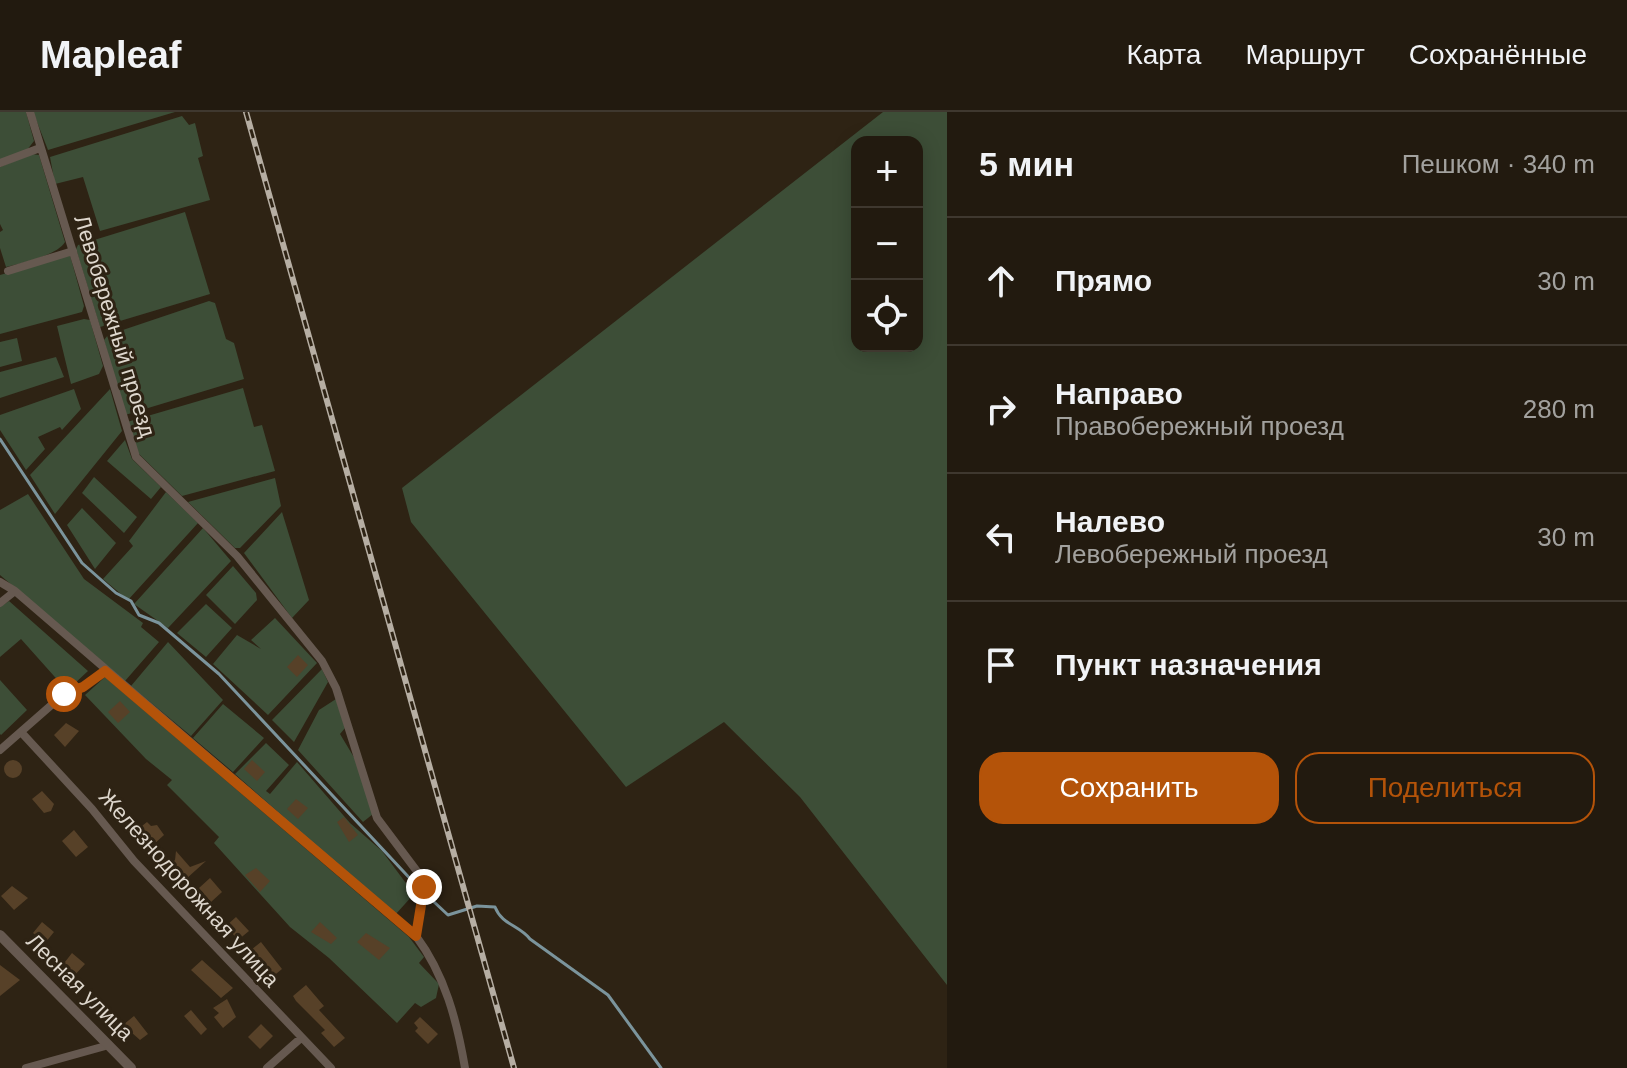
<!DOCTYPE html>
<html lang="ru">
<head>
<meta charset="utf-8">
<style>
  body { margin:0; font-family:Arial,sans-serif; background:#2a2318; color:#f1f3f6 }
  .controls { position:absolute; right:24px; top:24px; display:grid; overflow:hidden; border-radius:16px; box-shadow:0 4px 20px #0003 }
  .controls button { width:72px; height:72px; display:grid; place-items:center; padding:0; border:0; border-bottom:2px solid #3f382f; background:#221a0f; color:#f1f3f6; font:40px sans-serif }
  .stop { position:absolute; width:24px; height:24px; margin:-18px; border:6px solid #b45309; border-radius:50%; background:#fff }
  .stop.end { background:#b45309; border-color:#fff; box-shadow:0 2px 8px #0008 }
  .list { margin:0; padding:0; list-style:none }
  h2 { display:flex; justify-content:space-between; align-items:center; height:104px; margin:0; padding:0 32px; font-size:34px }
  h2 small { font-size:26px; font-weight:400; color:#a2a19e }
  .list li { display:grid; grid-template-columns:52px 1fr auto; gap:24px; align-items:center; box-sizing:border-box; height:128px; padding:0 32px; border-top:2px solid #3f382f }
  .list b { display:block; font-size:30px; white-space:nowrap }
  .list p { margin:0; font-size:26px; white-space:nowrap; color:#a2a19e }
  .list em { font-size:26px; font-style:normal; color:#a2a19e }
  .actions { display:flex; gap:16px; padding:24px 32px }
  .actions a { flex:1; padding:18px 0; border:2px solid #b45309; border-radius:24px; text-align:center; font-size:28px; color:#b45309 }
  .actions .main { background:#b45309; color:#fff }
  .icon { flex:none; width:44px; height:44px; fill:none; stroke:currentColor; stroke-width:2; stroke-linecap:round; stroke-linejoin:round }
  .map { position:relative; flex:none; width:947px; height:956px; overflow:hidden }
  header { display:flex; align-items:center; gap:48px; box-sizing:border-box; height:112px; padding:0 40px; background:#221a0f; border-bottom:2px solid #3f382f }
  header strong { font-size:38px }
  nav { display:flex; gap:44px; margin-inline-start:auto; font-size:28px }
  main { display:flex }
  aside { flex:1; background:#221a0f }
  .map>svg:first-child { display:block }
  .green { fill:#3d4e37; fill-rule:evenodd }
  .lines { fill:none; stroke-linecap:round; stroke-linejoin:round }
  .stream { stroke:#7b949c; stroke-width:3 }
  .building { fill:#574128 }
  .minor { stroke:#665950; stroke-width:8 }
  .tertiary { stroke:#665950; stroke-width:10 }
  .rail-casing { stroke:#b6aea3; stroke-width:6 }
  .rail { stroke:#2e2314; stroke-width:3; stroke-dasharray:9; stroke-linecap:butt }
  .route { stroke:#b45309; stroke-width:10 }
  .labels { text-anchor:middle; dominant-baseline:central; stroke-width:6; stroke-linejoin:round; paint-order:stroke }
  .street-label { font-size:22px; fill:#ded7cd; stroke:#2e2314 }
</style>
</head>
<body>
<header>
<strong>Mapleaf</strong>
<nav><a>Карта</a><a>Маршрут</a><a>Сохранённые</a></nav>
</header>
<main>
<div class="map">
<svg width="947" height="956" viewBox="0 0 947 956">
  <rect width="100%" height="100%" fill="#2e2314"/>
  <path class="green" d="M 0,0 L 26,0 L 34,29 L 27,38 L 0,48 Z
    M 33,0 L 175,0 L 48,38 Z
    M 883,0 L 947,0 L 947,873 L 800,685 L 724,610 L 626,675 L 411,410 L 402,376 ZM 917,30 L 917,234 L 857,234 L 857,30 Z
    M 182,4 L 189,13 L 195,11 L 203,44 L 198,46 L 210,88 L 100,119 L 83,65 L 55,72 L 50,45 Z
    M 32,42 L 39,43 L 65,130 C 58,143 22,151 6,155 L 0,136 L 0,120 L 3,118 L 0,112 L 0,55 Z
    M 185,100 L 210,182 L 100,215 L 76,137 L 78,133 Z
    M 70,143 L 84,194 L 82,200 L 0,222 L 0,163 Z
    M 209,189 L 215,191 L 226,227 L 234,231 L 244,267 L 125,303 L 104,228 L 108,223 Z
    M 84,207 L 90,208 L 103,254 L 99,262 L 71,272 L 57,214 Z
    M 17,226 L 22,249 L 0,255 L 0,230 Z
    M 56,245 L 64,265 L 0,286 L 0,260 Z
    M 243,276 L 254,315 L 262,313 L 275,359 L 182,384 L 138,341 L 127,310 Z
    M 74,277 L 81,297 L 62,318 L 60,315 L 38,325 L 45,337 L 26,358 L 0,318 L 0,303 Z
    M 110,277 L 122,319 L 55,402 L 30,363 Z
    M 125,328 L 132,347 L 161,375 L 151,387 L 107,349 Z
    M 94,365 L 137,405 L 124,421 L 82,381 Z
    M 275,366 L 281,394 L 240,436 L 235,436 L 188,390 Z
    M 166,380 L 198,411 L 128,488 L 103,467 L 133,434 L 129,429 Z
    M 28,382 L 84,467 L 143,511 L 141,515 L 159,530 L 125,569 L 0,463 L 0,398 Z
    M 82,396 L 116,431 L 95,457 L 67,413 Z
    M 282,400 L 309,488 L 292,506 L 244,441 Z
    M 203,416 L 231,449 L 168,516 L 134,492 Z
    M 233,454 L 256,481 L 257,488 L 235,512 L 206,483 Z
    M 9,489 L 88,559 L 73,573 L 62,573 L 21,527 L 0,545 L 0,495 Z
    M 206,492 L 232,516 L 206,545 L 177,521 Z
    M 275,506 L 317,551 L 268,603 L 213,552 L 237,523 L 261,537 L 251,528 Z
    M 168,530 L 223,588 L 191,624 L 131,574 Z
    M 322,557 L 328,570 L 294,630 L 272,608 Z
    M 105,565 L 409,825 L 424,845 L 419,851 L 439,872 L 436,886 L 421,895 L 415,891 L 397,911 L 329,846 L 290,815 L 214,731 L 219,725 L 167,673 L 172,668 L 146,647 L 85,583 Z
    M 0,568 L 27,598 L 1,623 L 0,622 Z
    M 336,587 L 345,616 L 340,622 L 358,652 L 373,702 L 363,710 L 298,638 L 319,598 Z
    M 223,592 L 264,626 L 233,660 L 193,626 Z
    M 266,631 L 289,653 L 266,679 L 270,682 L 297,650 L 350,711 L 382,739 L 414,782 L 395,803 L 235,662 Z"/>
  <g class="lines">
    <path class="stream" d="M 0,327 L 82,451 L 116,481 L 131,489 L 139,503 L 159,511 L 219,562 L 417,774 L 448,803 L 477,794 L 495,795 C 502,813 519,813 530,827 L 608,883 L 661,956"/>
  </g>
  <path class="building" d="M 298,543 L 308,553 L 297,565 L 287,555 Z
    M 120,589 L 130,600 L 118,611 L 108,600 Z
    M 66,611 L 79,619 L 65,635 L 54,623 Z
    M4 657a9 9 0 1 1 18 0a9 9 0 1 1-18 0Z
    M 252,648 L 265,660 L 257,669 L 244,657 Z
    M 42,679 L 54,692 L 51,699 L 44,701 L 32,687 Z
    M 296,687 L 308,696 L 298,707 L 287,697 Z
    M 344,705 L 358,723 L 349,730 L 337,710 Z
    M 147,710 L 151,714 L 157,713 L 164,723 L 153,733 L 138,717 Z
    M 74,718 L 88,735 L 76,745 L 62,729 Z
    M 176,739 L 190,755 L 206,749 L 186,767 L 170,753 L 175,748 Z
    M 256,756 L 270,769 L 260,780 L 245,763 Z
    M 210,766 L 222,780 L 211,790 L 199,776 Z
    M 12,774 L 28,786 L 14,798 L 1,784 Z
    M 236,805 L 249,819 L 238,828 L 226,814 Z
    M 42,810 L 54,820 L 45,831 L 33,821 Z
    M 320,810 L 337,826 L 331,832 L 311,820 Z
    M 366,821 L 390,836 L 379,848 L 357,830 Z
    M 261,830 L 282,857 L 271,866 L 247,841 Z
    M 72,841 L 85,852 L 73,865 L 61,855 Z
    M 202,848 L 233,876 L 221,886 L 191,858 Z
    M 0,853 L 20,868 L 0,884 Z
    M 306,873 L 324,894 L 319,898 L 345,926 L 334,935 L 321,921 L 325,918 L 296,889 L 293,884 Z
    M 227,887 L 236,905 L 223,916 L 214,905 L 219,901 L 213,896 Z
    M 191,898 L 207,917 L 201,923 L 184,904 Z
    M 134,904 L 148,922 L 140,928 L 123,913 Z
    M 420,905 L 438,922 L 428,932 L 415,919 L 418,916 L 414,911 Z
    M 261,912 L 273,924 L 260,937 L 248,925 Z"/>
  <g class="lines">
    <path class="minor" d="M 30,0 L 136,345 L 237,444 L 322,549 L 336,576 L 377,706 L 425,770 L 416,824
      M 0,51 L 40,36
      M 8,159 L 73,139
      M 0,470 L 15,479 L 416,824 C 445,863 457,909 465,956
      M 0,491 L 15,479
      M 21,620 L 92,697 L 134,749 L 331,956
      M 0,638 L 64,582 L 83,575 L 105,559
      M 26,956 L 109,933
      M 267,956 L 301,926"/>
    <path class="tertiary" d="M 0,823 L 131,956"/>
    <defs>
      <path id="rail" d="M 246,0 L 514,956"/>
    </defs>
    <use href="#rail" class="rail-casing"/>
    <use href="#rail" class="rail"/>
  </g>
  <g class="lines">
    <path class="route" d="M 64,582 L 83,575 L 105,559 L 416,824 L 424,775"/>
  </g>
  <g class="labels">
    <g class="street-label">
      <text transform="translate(115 214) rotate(73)">Левобережный проезд</text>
      <text transform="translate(189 776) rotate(48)">Железнодорожная улица</text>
      <text transform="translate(80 875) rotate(45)">Лесная улица</text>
    </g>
  </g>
</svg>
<div class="controls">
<button>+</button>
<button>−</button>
<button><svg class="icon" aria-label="locate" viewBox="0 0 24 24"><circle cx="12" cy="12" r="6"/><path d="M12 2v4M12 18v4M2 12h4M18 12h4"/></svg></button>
</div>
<div class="stop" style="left:64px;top:582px"></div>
<div class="stop end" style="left:424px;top:775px"></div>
</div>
<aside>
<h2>5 мин<small>Пешком · 340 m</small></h2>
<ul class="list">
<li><svg class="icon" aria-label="ahead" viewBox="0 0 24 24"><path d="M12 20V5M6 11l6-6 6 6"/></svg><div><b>Прямо</b></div><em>30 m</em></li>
<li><svg class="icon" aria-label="right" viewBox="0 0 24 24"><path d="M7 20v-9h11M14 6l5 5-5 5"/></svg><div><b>Направо</b><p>Правобережный проезд</p></div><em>280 m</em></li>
<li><svg class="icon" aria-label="left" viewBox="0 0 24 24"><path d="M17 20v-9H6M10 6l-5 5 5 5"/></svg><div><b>Налево</b><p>Левобережный проезд</p></div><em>30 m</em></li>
<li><svg class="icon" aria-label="arrive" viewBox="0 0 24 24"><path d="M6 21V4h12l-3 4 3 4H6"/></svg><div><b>Пункт назначения</b></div></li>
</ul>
<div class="actions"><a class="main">Сохранить</a><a>Поделиться</a></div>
</aside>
</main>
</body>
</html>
